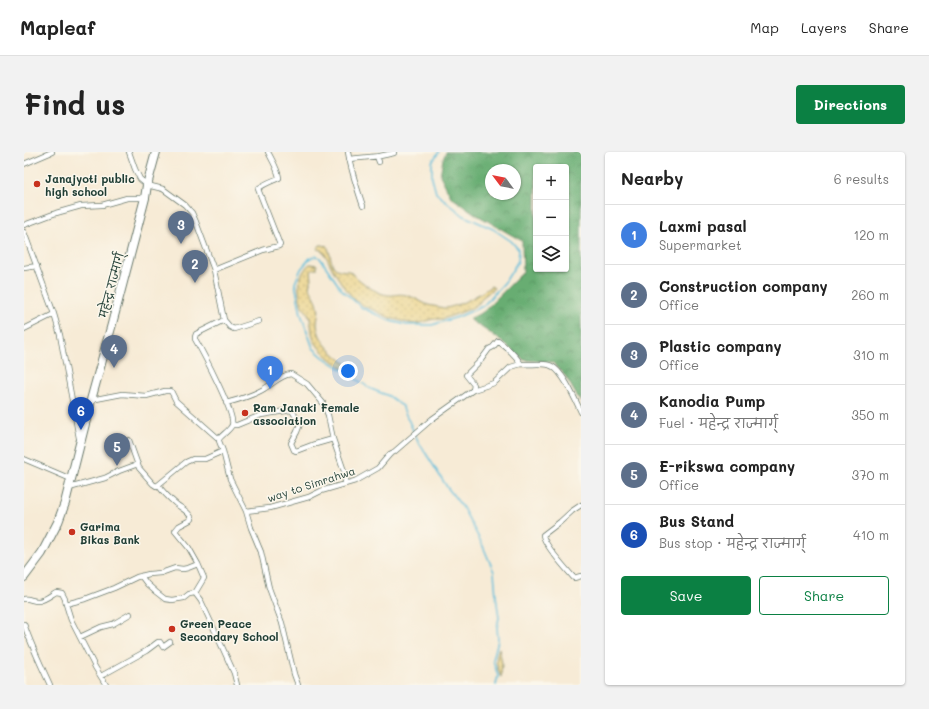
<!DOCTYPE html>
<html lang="en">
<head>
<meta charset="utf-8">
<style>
  body { margin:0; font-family:Mali,"Playpen Sans Deva",sans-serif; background:#f2f2f2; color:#222 }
  .controls { position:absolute; right:12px; top:12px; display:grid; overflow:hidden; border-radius:4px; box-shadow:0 1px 3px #0004 }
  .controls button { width:36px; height:36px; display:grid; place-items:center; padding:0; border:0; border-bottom:1px solid #e0e0e0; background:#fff; color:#222; font:20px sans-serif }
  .compass { position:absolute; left:461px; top:12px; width:36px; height:36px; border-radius:50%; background:#fff; box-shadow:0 1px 3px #0004; rotate:302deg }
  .you { position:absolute; left:324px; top:219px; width:14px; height:14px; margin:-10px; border:3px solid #fff; border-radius:50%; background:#1a73e8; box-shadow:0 0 0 6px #1a73e833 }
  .badge { display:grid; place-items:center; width:26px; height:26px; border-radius:50%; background:#0b8043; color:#fff; font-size:13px; font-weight:700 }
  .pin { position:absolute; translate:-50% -33px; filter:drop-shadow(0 1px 2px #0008) }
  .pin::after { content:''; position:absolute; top:21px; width:14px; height:12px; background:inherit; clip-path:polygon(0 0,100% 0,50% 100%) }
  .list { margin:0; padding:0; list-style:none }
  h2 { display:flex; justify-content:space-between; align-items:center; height:52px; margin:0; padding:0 16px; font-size:17px }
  h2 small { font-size:13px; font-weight:400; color:#767676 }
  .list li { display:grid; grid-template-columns:26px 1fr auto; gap:12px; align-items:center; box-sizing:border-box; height:60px; padding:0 16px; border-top:1px solid #e0e0e0 }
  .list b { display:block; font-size:15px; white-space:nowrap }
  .list p { margin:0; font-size:13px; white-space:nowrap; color:#767676 }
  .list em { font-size:13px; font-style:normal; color:#767676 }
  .actions { display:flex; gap:8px; padding:12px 16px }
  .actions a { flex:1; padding:9px 0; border:1px solid #0b8043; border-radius:4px; text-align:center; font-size:14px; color:#0b8043 }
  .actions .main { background:#0b8043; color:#fff }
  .icon { flex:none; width:22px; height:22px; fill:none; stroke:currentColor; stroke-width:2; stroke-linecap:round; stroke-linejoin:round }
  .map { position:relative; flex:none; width:557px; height:533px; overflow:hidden; border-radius:4px }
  header { display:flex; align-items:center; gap:24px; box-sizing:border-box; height:56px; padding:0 20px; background:#fff; border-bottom:1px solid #e0e0e0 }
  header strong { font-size:19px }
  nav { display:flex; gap:22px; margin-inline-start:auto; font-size:14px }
  .intro { display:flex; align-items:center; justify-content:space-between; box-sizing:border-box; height:96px; padding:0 24px }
  h1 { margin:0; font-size:28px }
  .button { padding:10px 18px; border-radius:4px; background:#0b8043; color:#fff; font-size:14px; font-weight:700 }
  main { display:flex; gap:24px; padding:0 24px }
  aside { flex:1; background:#fff; border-radius:4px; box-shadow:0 1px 3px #0004 }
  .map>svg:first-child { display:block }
  .forest { fill:url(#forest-crowns); stroke:#447553; fill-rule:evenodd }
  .sand { fill:url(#sand-dots); stroke:#868c69 }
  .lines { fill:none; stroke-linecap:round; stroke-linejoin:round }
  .stream { stroke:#5dbddc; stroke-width:1.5 }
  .street-casing { stroke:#6b7a6d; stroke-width:6 }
  .highway-casing { stroke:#6b7a6d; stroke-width:10 }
  .street { stroke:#fff; stroke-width:4.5 }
  .highway { stroke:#fff; stroke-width:8 }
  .poi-dot { fill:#c8321e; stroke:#fbf7ec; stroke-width:1.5 }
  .labels { text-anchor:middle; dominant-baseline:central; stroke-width:3; stroke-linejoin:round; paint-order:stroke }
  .poi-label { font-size:11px; font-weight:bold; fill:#1f3d34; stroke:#fbf7ec; text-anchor:start }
  .street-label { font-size:11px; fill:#1f3d34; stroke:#fbf7ec }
</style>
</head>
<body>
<header>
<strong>Mapleaf</strong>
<nav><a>Map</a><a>Layers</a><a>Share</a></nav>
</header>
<div class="intro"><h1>Find us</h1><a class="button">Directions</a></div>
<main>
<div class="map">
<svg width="557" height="533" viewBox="0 0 557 533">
  <defs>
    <pattern id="forest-crowns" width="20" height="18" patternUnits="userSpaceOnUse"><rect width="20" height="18" fill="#68ad72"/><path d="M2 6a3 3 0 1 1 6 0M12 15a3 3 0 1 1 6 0" fill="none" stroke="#558e5e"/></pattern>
    <pattern id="sand-dots" width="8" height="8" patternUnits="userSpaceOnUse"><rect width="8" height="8" fill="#eeda9e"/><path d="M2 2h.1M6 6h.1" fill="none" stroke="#ccbc89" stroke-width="1.8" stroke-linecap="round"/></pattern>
  </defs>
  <rect width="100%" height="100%" fill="#fbf7ec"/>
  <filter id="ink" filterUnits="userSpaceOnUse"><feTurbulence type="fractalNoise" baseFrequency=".025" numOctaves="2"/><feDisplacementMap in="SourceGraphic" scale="8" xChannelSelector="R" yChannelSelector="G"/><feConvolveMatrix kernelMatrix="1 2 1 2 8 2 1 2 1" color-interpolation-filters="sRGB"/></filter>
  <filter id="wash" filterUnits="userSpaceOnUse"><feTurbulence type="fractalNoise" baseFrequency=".012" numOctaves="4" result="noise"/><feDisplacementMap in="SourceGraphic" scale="16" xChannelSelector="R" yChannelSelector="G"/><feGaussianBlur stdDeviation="0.9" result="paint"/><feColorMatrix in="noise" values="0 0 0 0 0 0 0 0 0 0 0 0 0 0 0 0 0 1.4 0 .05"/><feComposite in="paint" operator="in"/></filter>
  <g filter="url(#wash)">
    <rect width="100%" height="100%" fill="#f7ebd6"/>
    <path class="forest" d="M 422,0 L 557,0 L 557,251 L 542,225 L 528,210 L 500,208 L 472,185 L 445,167 L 459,160 L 499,120 L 498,89 L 453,63 L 427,45 L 416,23 L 419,7 ZM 512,15 L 542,15 L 542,117 L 512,117 ZM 467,18 L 491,18 L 491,42 L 467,42 Z"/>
    <path class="sand" d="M 296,93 L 298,93 L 303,94 C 310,109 303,119 325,119 C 334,127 351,142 364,143 C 371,144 373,141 382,143 C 390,145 397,150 404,153 C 409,154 415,155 420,156 C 432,156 457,142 467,134 L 470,136 L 459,145 L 455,151 L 446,157 L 419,167 L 409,167 L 392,172 L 385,171 L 366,166 L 350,158 L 342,155 L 331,148 L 320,135 L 309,118 L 300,100 L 297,98 L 293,97 Z
      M 286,112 L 293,113 L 293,117 L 290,117 L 287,120 L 288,127 L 286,130 L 285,135 C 288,141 293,147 294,154 C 296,161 293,166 293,172 C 293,176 295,181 296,184 C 304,202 324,209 334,225 L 331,224 C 316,214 301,205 291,190 C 287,184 288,171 285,164 C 284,160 280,157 278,154 C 276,149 274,135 275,130 C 276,125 282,114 286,112 Z
      M 475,496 L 478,511 L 477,525 C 472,514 471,508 475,496 Z"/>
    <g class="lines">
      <path class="stream" d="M 415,0 L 408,10 L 408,26 L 412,41 L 440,64 L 469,77 L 487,89 L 495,98 L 494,109 L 481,130 L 459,154 L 434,165 L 408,173 L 383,173 L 366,169 L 337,155 L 317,137 L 296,106 L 293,104 L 286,106 L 277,117 L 271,131 L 277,162 L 289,196 L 299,205 L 347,237 L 365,244 L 378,254 L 394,289 L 423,335 L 439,356 L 458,392 L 470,420 L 472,444 L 475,466 L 473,475 L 474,488 L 469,508 L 474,524 L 472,533"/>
    </g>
  </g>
  <g filter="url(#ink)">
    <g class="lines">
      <defs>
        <path id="street" d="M 105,0 L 111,17 L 116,27 L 123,33 L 139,37 L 161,53 L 168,61 L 172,70 L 190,118 L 200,168 L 172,182 L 171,185 L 171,187 C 178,199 212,263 208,273 C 206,278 199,282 195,287 L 195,289 L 199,299 L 206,327 L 222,359 L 227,376 L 237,400 L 245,436 L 258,471 L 270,522 L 274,533
          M 324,0 C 327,19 333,36 339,54
          M 353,4 L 355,10
          M 325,7 L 356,4 L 370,1 L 370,0
          M 0,12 L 28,0
          M 0,73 L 32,61 L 57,54 L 78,53 L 103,46 L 121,46
          M 0,80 L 30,162 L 36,183 L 55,286
          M 0,116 L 13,114
          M 190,118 L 239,98 L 255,94 L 256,93 L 234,37 C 239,32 248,29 255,26 C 254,17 248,8 244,0
          M 200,168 L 206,175 L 210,177 L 235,169
          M 0,177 L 30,162
          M 449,238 L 470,231 L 487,215 L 497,212
          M 67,248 L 98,242 L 122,244 L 141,239 L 147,239 L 152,249 L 195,287
          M 202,251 C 214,248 227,244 238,238 C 248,233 256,223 267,222 L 283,232 L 299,251 L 304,263 L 309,287 L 321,322 L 321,331
          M 208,273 L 213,273 L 237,263 L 267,258 L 269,260 L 276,272 L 273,280 L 267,291 L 270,298 L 272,299 L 288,293 L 309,287
          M 105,288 L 115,316 L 129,332 L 132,334 L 134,333
          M 0,307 L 47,327
          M 45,336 L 81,326 L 95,319 L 114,312
          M 557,353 L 548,359 L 536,370 L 519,383 C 520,393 543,418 550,426 L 557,424
          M 222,359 L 246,356 L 285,345 L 297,339 L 331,329 L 354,316 L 366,302 L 370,300 L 408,267 L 449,238 L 450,233 L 442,223 L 457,208 L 465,197 L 469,195 L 474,189 C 483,196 491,202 497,212 C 506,213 516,211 525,213 C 538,216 552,249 557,260
          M 117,424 L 123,432 L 132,440 L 141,447 L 148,448 L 160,446 L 165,442 L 171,441 L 177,449 L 190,477 L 210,521 L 213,533
          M 171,441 L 180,426 L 174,412 L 165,396 L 151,379 L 155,374 L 168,367 C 165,359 158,357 152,352 C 145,346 139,340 134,333 L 162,310 L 169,307 L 181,307 L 199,299
          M 0,447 C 5,446 8,449 14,449 C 20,449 27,443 32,440 L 38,441 L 41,447 L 42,452 L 61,447 L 90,436 L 113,425 L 125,422 L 137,421 L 151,416 L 159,417 L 164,416 L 174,412
          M 42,452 L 47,468 L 71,515 L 82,533
          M 0,472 C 7,493 17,513 26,533
          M 56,485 L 77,475 L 89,472 L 106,462
          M 77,524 L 122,499 L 134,490 L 136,490 L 139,495 L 146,490"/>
        <path id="highway" d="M 0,425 L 18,401 L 34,370 L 41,351 L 67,248 L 88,172 L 121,46 L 123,33 L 132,0"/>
      </defs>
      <use href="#street" class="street-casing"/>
      <use href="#highway" class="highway-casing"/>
      <use href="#street" class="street"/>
      <use href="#highway" class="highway"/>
    </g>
  </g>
  <g class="poi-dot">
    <circle cx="13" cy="32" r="4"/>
    <circle cx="221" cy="261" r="4"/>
    <circle cx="48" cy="380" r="4"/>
    <circle cx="148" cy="477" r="4"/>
  </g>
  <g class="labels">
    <g class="poi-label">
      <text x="21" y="26">Janajyoti public<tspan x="21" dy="13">high school</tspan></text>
      <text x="229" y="255">Ram Janaki Female<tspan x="229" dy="13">association</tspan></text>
      <text x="56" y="374">Garima<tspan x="56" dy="13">Bikas Bank</tspan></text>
      <text x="156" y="471">Green Peace<tspan x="156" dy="13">Secondary School</tspan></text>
    </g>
    <g class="street-label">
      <text transform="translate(87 133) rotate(-75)">महेन्द्र राज्मार्ग्</text>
      <text transform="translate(287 332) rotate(-18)">way to Simrahwa</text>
    </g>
  </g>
</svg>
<div class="controls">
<button>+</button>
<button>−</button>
<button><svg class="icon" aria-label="layers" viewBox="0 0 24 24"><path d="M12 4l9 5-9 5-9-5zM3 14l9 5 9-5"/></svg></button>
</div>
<svg class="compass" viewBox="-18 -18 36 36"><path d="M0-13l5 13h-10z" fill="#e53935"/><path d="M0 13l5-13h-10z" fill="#767676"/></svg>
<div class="you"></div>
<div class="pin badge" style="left:246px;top:237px;background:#3f7fe0">1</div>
<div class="pin badge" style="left:171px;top:131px;background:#5c6f8a">2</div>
<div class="pin badge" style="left:157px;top:92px;background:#5c6f8a">3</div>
<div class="pin badge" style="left:90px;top:216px;background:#5c6f8a">4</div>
<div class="pin badge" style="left:93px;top:314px;background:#5c6f8a">5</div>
<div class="pin badge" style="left:57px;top:278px;background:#1a4fb4">6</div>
</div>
<aside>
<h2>Nearby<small>6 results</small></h2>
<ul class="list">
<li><span class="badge" style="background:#3f7fe0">1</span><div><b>Laxmi pasal</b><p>Supermarket</p></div><em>120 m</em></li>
<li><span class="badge" style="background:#5c6f8a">2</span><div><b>Construction company</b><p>Office</p></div><em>260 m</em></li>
<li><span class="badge" style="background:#5c6f8a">3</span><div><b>Plastic company</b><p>Office</p></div><em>310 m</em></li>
<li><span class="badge" style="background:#5c6f8a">4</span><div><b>Kanodia Pump</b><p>Fuel · महेन्द्र राज्मार्ग्</p></div><em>350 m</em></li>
<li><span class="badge" style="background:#5c6f8a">5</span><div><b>E-rikswa company</b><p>Office</p></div><em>370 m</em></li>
<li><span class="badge" style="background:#1a4fb4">6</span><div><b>Bus Stand</b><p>Bus stop · महेन्द्र राज्मार्ग्</p></div><em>410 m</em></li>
</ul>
<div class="actions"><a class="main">Save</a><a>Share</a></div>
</aside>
</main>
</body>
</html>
